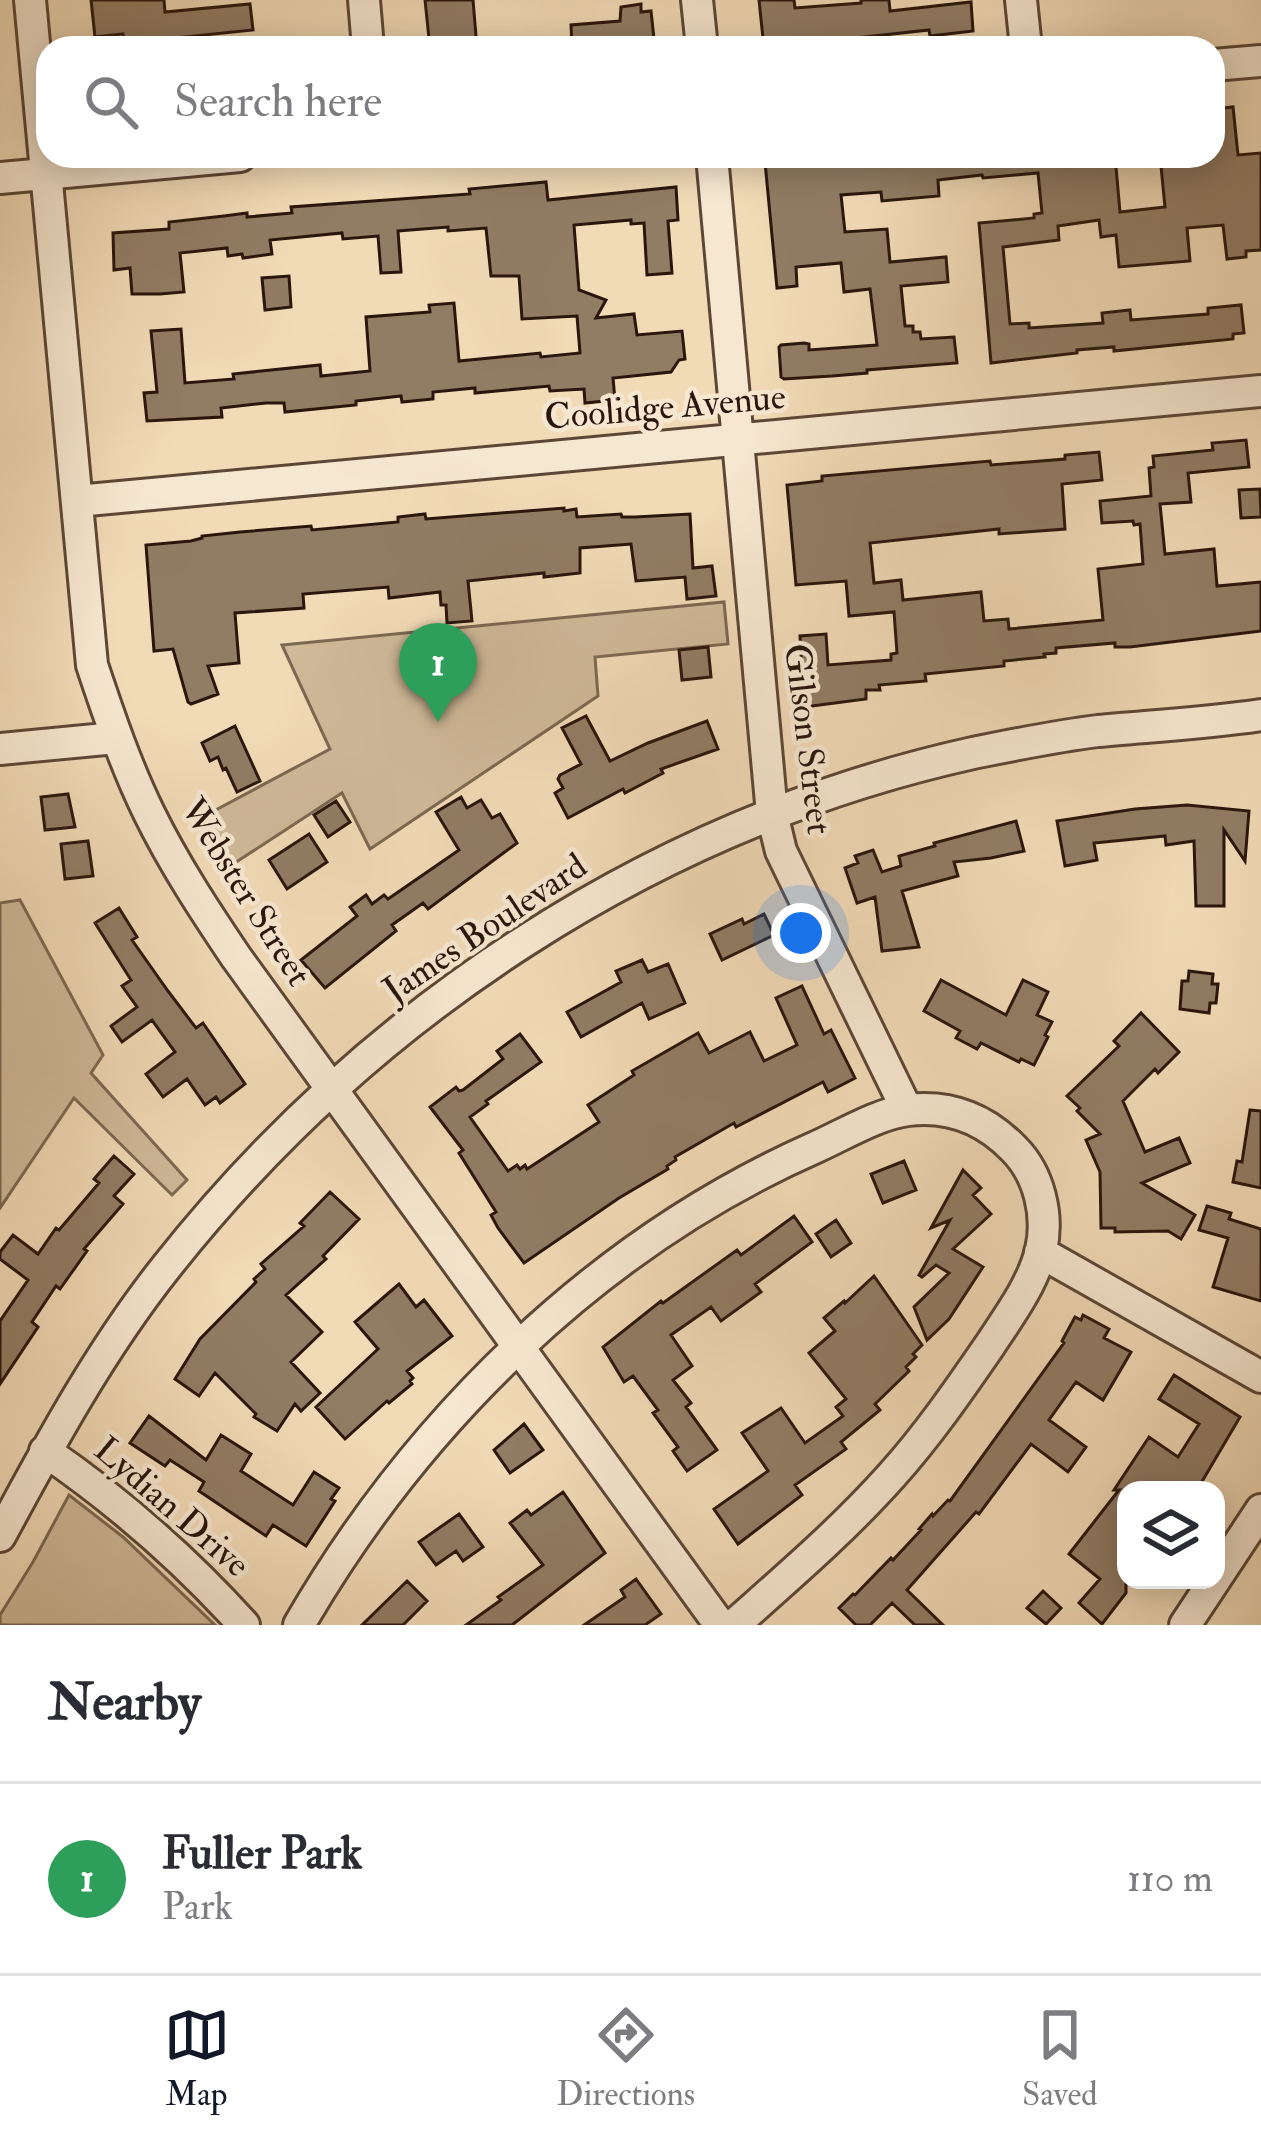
<!DOCTYPE html>
<html lang="en">
<head>
<meta charset="utf-8">
<style>
  body { margin:0; font-family:"IM FELL Double Pica",serif; background:#f2f2f3; color:#2b2b33 }
  .controls { position:absolute; right:36px; bottom:36px; display:grid; overflow:hidden; border-radius:24px; box-shadow:0 6px 30px #0003 }
  .controls button { width:108px; height:108px; display:grid; place-items:center; padding:0; border:0; border-bottom:3px solid #e1e1e2; background:#fff; color:#2b2b33; font:60px sans-serif }
  .you { position:absolute; left:801px; top:933px; width:42px; height:42px; margin:-30px; border:9px solid #fff; border-radius:50%; background:#1a73e8; box-shadow:0 0 0 18px #1a73e833 }
  .badge { display:grid; place-items:center; width:78px; height:78px; border-radius:50%; background:#111827; color:#fff; font-size:39px; font-weight:700 }
  .pin { position:absolute; translate:-50% -99px; filter:drop-shadow(0 3px 6px #0008) }
  .pin::after { content:''; position:absolute; top:63px; width:42px; height:36px; background:inherit; clip-path:polygon(0 0,100% 0,50% 100%) }
  .list { margin:0; padding:0; list-style:none }
  h2 { display:flex; justify-content:space-between; align-items:center; height:156px; margin:0; padding:0 48px; font-size:51px }
  h2 small { font-size:39px; font-weight:400; color:#7c7c81 }
  .list li { display:grid; grid-template-columns:78px 1fr auto; gap:36px; align-items:center; box-sizing:border-box; height:192px; padding:0 48px; border-top:3px solid #e1e1e2 }
  .list b { display:block; font-size:45px; white-space:nowrap }
  .list p { margin:0; font-size:39px; white-space:nowrap; color:#7c7c81 }
  .list em { font-size:39px; font-style:normal; color:#7c7c81 }
  .icon { flex:none; width:66px; height:66px; fill:none; stroke:currentColor; stroke-width:2; stroke-linecap:round; stroke-linejoin:round }
  .map { position:relative; flex:none; width:1261px; height:1625px; overflow:hidden }
  .search { position:absolute; background:#fff; box-shadow:0 6px 30px #0003; left:36px; right:36px; top:36px; height:132px; display:flex; align-items:center; gap:30px; box-sizing:border-box; padding:0 42px; border-radius:36px; color:#7c7c81; font-size:45px }
  .sheet { height:348px; background:#fff }
  nav { display:flex; justify-content:space-around; align-items:center; box-sizing:border-box; height:168px; border-top:3px solid #e1e1e2; background:#fff; font-size:33px; color:#7c7c81 }
  nav a { display:grid; justify-items:center; gap:6px }
  nav .on { color:#111827 }
  .map>svg:first-child { display:block }
  .green { fill:#cfb999; stroke:#7c6852; stroke-width:3 }
  .building { fill:#917c64; stroke:#2a160c; stroke-width:3 }
  .lines { fill:none; stroke-linecap:round; stroke-linejoin:round }
  .street-casing { stroke:#5c4736; stroke-width:36 }
  .street { stroke:#f6e7d0; stroke-width:30 }
  .labels { text-anchor:middle; dominant-baseline:central; stroke-width:9; stroke-linejoin:round; paint-order:stroke }
  .street-label { font-size:36px; fill:#2a160c; stroke:#f6e7d0 }
</style>
</head>
<body>
<div class="map">
<svg width="1261" height="1625" viewBox="0 0 1261 1625">
  <rect width="100%" height="100%" fill="#f1dab6"/>
  <filter id="stains"><feTurbulence type="fractalNoise" baseFrequency=".00167" numOctaves="4"/><feColorMatrix values="0 0 0 0 .2 0 0 0 0 .09 0 0 0 0 .02 0 0 0 .5 -.17"/></filter>
  <radialGradient id="worn" r=".72"><stop offset=".6" stop-color="#630" stop-opacity="0"/><stop offset="1" stop-color="#630" stop-opacity=".3"/></radialGradient>
  <path class="green" d="M 724,602 L 728,644 L 595,657 L 598,696 L 370,849 L 342,793 L 224,870 L 195,821 L 330,749 L 282,645 Z
    M 20,900 L 103,1055 L 91,1073 L 187,1180 L 172,1195 L 74,1098 L 0,1208 L 0,903 Z
    M 69,1495 L 123,1537 L 215,1625 L 0,1625 L 0,1615 L 33,1562 Z"/>
  <path class="building" d="M 91,0 L 164,0 L 165,12 L 250,4 L 253,30 L 155,40 L 156,48 L 124,48 L 123,34 L 95,37 Z
    M 425,0 L 473,0 L 477,48 L 430,48 Z
    M 759,0 L 794,0 L 795,8 L 861,3 L 861,0 L 889,0 L 890,11 L 971,2 L 973,31 L 930,36 L 929,30 L 764,48 Z
    M 641,4 L 641,12 L 651,11 L 655,48 L 572,48 L 571,25 L 620,21 L 621,7 Z
    M 1233,107 L 1238,155 L 1261,153 L 1261,250 L 1246,251 L 1246,257 L 1227,259 L 1223,225 L 1187,228 L 1190,261 L 1119,267 L 1116,235 L 1101,237 L 1099,220 L 1058,226 L 1059,240 L 1003,247 L 1010,324 L 1029,323 L 1029,328 L 1103,323 L 1102,313 L 1130,310 L 1131,320 L 1208,314 L 1208,308 L 1241,305 L 1244,333 L 1233,334 L 1233,339 L 1114,351 L 1114,347 L 1077,350 L 1077,353 L 991,363 L 979,223 L 1034,218 L 1034,214 L 1042,213 L 1038,173 L 983,178 L 982,175 L 938,180 L 939,196 L 882,201 L 881,192 L 841,195 L 845,232 L 887,229 L 890,262 L 946,257 L 948,282 L 901,286 L 905,326 L 913,326 L 913,332 L 920,332 L 921,339 L 954,337 L 957,363 L 867,370 L 867,373 L 832,376 L 784,379 L 781,377 L 779,347 L 781,345 L 804,343 L 809,344 L 809,350 L 877,345 L 870,289 L 844,292 L 841,263 L 796,267 L 797,286 L 777,288 L 765,162 L 835,156 L 1115,156 L 1120,212 L 1165,207 L 1160,156 L 1213,156 L 1213,109 Z
    M 546,182 L 548,200 L 676,187 L 678,220 L 668,221 L 672,273 L 647,275 L 644,223 L 631,224 L 631,220 L 574,225 L 579,290 L 606,300 L 596,318 L 634,314 L 637,335 L 682,331 L 685,359 L 679,360 L 671,372 L 613,378 L 615,400 L 585,403 L 584,389 L 550,391 L 549,386 L 475,393 L 475,388 L 433,392 L 433,399 L 402,402 L 401,396 L 356,401 L 356,405 L 285,412 L 284,403 L 266,403 L 221,408 L 222,417 L 147,421 L 144,393 L 157,392 L 151,331 L 181,329 L 185,383 L 234,379 L 233,374 L 320,365 L 321,376 L 370,371 L 366,317 L 430,312 L 429,305 L 454,303 L 459,361 L 540,353 L 541,357 L 580,353 L 577,316 L 522,319 L 519,276 L 491,276 L 486,228 L 448,231 L 448,227 L 398,231 L 401,272 L 381,273 L 378,236 L 343,239 L 342,233 L 270,240 L 272,254 L 243,258 L 242,254 L 228,256 L 227,248 L 180,253 L 184,292 L 160,294 L 132,294 L 130,268 L 114,270 L 113,233 L 169,229 L 169,222 L 224,216 L 247,213 L 247,217 L 292,213 L 291,207 L 470,194 L 469,189 Z
    M 289,276 L 291,307 L 265,310 L 262,278 Z
    M 1246,440 L 1249,467 L 1188,473 L 1191,502 L 1160,504 L 1165,554 L 1214,549 L 1217,586 L 1261,582 L 1261,631 L 1130,647 L 1115,647 L 1115,643 L 1056,648 L 1056,653 L 1044,654 L 1045,657 L 1004,661 L 1004,666 L 925,674 L 926,681 L 879,685 L 880,690 L 866,690 L 866,699 L 804,707 L 800,636 L 826,634 L 828,665 L 891,660 L 891,654 L 897,653 L 894,612 L 849,616 L 846,581 L 796,585 L 787,485 L 822,481 L 822,476 L 990,461 L 991,465 L 1065,459 L 1065,455 L 1099,452 L 1102,480 L 1062,484 L 1065,529 L 999,534 L 999,529 L 870,543 L 874,583 L 901,580 L 903,600 L 981,592 L 984,621 L 1008,619 L 1009,629 L 1103,620 L 1098,569 L 1143,564 L 1140,524 L 1134,525 L 1133,521 L 1102,523 L 1100,501 L 1151,496 L 1149,468 L 1154,467 L 1153,456 L 1213,450 L 1212,443 Z
    M 1260,489 L 1261,517 L 1241,518 L 1239,490 Z
    M 564,508 L 564,511 L 576,509 L 577,517 L 621,514 L 622,517 L 635,517 L 690,514 L 693,568 L 712,566 L 716,596 L 687,599 L 685,577 L 636,581 L 631,544 L 580,548 L 580,573 L 544,577 L 544,573 L 468,581 L 472,621 L 447,623 L 446,605 L 441,605 L 440,592 L 389,598 L 388,587 L 303,594 L 304,608 L 235,613 L 239,663 L 208,666 L 218,694 L 191,704 L 188,702 L 173,649 L 154,651 L 146,545 L 191,541 L 202,538 L 202,536 L 240,532 L 311,526 L 312,530 L 398,522 L 398,517 L 425,514 L 426,519 Z
    M 708,647 L 711,677 L 682,680 L 679,650 Z
    M 586,716 L 610,761 L 648,743 L 707,721 L 718,749 L 661,769 L 663,773 L 648,781 L 625,793 L 623,789 L 568,818 L 555,793 L 563,788 L 558,779 L 560,775 L 581,764 L 562,728 Z
    M 235,726 L 260,781 L 237,792 L 226,768 L 223,770 L 218,757 L 210,761 L 202,743 Z
    M 68,794 L 75,827 L 45,830 L 41,797 Z
    M 461,797 L 467,808 L 481,800 L 492,818 L 500,814 L 517,843 L 428,909 L 423,903 L 392,925 L 396,931 L 325,988 L 301,960 L 357,916 L 350,907 L 366,895 L 372,904 L 384,895 L 388,899 L 459,850 L 436,812 Z
    M 336,801 L 350,822 L 328,837 L 314,815 Z
    M 1187,805 L 1249,811 L 1245,861 L 1224,830 L 1224,906 L 1196,906 L 1194,841 L 1166,845 L 1165,836 L 1094,843 L 1097,860 L 1065,866 L 1057,821 L 1135,809 Z
    M 1016,821 L 1024,851 L 991,858 L 954,862 L 958,876 L 902,891 L 919,947 L 882,951 L 875,897 L 857,903 L 845,868 L 858,863 L 855,856 L 873,850 L 882,872 L 901,866 L 899,856 L 935,846 L 934,843 Z
    M 309,834 L 327,862 L 287,889 L 269,860 Z
    M 88,841 L 93,876 L 65,879 L 61,844 Z
    M 119,908 L 137,937 L 132,940 L 168,991 L 196,1028 L 203,1023 L 245,1084 L 220,1103 L 216,1097 L 205,1105 L 187,1079 L 163,1097 L 146,1074 L 175,1052 L 152,1020 L 122,1042 L 111,1026 L 137,1007 L 122,986 L 131,980 L 95,923 Z
    M 764,914 L 774,935 L 722,960 L 710,934 L 742,919 L 744,924 Z
    M 642,960 L 648,972 L 668,964 L 685,1003 L 649,1019 L 642,1003 L 581,1037 L 567,1012 L 621,982 L 616,971 Z
    M 1189,971 L 1213,974 L 1212,984 L 1218,984 L 1216,1003 L 1210,1003 L 1209,1013 L 1180,1009 L 1182,981 L 1188,981 Z
    M 941,980 L 1006,1015 L 1023,980 L 1048,992 L 1037,1015 L 1052,1022 L 1045,1035 L 1048,1037 L 1034,1065 L 1021,1059 L 1019,1062 L 981,1043 L 977,1049 L 956,1038 L 960,1031 L 924,1011 Z
    M 802,986 L 824,1034 L 831,1030 L 855,1078 L 828,1092 L 823,1082 L 736,1127 L 734,1123 L 675,1157 L 676,1160 L 667,1166 L 668,1169 L 619,1198 L 524,1263 L 498,1228 L 491,1215 L 496,1212 L 459,1153 L 463,1150 L 430,1107 L 456,1087 L 459,1091 L 463,1090 L 503,1059 L 497,1051 L 520,1034 L 541,1062 L 486,1101 L 488,1104 L 470,1117 L 508,1171 L 517,1165 L 520,1169 L 525,1165 L 527,1169 L 599,1122 L 588,1105 L 634,1075 L 632,1071 L 698,1033 L 709,1053 L 750,1032 L 764,1061 L 797,1045 L 776,998 Z
    M 1141,1013 L 1179,1052 L 1158,1073 L 1155,1069 L 1123,1101 L 1145,1152 L 1179,1138 L 1190,1163 L 1142,1183 L 1195,1215 L 1181,1239 L 1168,1231 L 1115,1232 L 1115,1228 L 1101,1228 L 1100,1172 L 1086,1140 L 1100,1134 L 1077,1111 L 1080,1108 L 1067,1096 L 1119,1046 L 1114,1041 Z
    M 1250,1110 L 1261,1111 L 1261,1188 L 1233,1182 L 1237,1161 L 1242,1162 Z
    M 114,1156 L 134,1174 L 114,1196 L 123,1204 L 84,1249 L 87,1251 L 60,1289 L 56,1286 L 32,1322 L 38,1327 L 0,1384 L 0,1321 L 28,1280 L 0,1259 L 0,1252 L 13,1235 L 38,1254 L 56,1228 L 59,1230 L 99,1183 L 94,1179 Z
    M 904,1161 L 916,1190 L 883,1203 L 871,1174 Z
    M 963,1170 L 981,1188 L 973,1195 L 991,1214 L 953,1249 L 983,1267 L 949,1319 L 927,1340 L 914,1307 L 949,1273 L 936,1265 L 922,1277 L 919,1275 L 950,1220 L 931,1228 Z
    M 330,1192 L 359,1219 L 323,1256 L 326,1259 L 286,1295 L 322,1332 L 291,1362 L 320,1393 L 301,1411 L 295,1404 L 277,1431 L 254,1417 L 256,1414 L 215,1373 L 199,1396 L 175,1379 L 200,1339 L 256,1282 L 254,1279 L 265,1269 L 261,1264 L 304,1226 L 300,1223 Z
    M 1207,1206 L 1231,1213 L 1229,1219 L 1261,1229 L 1261,1301 L 1213,1287 L 1228,1238 L 1199,1230 Z
    M 794,1216 L 812,1242 L 755,1284 L 761,1292 L 721,1321 L 711,1307 L 671,1335 L 692,1366 L 673,1380 L 691,1403 L 686,1407 L 717,1450 L 687,1471 L 673,1451 L 678,1447 L 653,1413 L 658,1410 L 633,1376 L 624,1382 L 603,1347 L 661,1301 L 663,1303 L 737,1250 L 741,1255 Z
    M 836,1220 L 851,1243 L 831,1257 L 816,1234 Z
    M 874,1276 L 922,1345 L 913,1354 L 916,1357 L 906,1367 L 909,1371 L 875,1404 L 880,1410 L 841,1442 L 846,1449 L 795,1485 L 802,1495 L 738,1544 L 714,1509 L 768,1471 L 742,1433 L 781,1408 L 805,1443 L 843,1416 L 836,1407 L 846,1399 L 809,1353 L 835,1331 L 824,1318 L 844,1301 L 845,1303 Z
    M 399,1284 L 416,1307 L 424,1300 L 452,1336 L 407,1371 L 413,1378 L 410,1381 L 412,1384 L 389,1403 L 387,1401 L 345,1439 L 316,1407 L 378,1349 L 355,1322 Z
    M 1083,1315 L 1109,1329 L 1104,1338 L 1131,1352 L 1103,1400 L 1076,1382 L 1049,1420 L 1086,1447 L 1068,1472 L 1031,1444 L 979,1514 L 976,1512 L 907,1590 L 943,1625 L 915,1625 L 892,1603 L 870,1625 L 856,1625 L 839,1608 L 853,1594 L 855,1595 L 891,1558 L 893,1560 L 921,1530 L 919,1529 L 932,1514 L 933,1516 L 948,1500 L 950,1501 L 1064,1343 L 1062,1341 L 1075,1317 L 1081,1320 Z
    M 1174,1375 L 1240,1417 L 1197,1490 L 1126,1490 L 1126,1593 L 1102,1624 L 1079,1603 L 1100,1579 L 1069,1554 L 1119,1490 L 1114,1490 L 1149,1437 L 1178,1457 L 1199,1424 L 1159,1399 Z
    M 149,1416 L 206,1460 L 221,1435 L 251,1454 L 241,1471 L 293,1505 L 314,1472 L 339,1488 L 331,1499 L 335,1501 L 306,1546 L 273,1525 L 266,1536 L 199,1491 L 204,1482 L 170,1460 L 165,1466 L 130,1443 Z
    M 524,1424 L 543,1450 L 510,1473 L 494,1450 Z
    M 563,1492 L 605,1553 L 512,1625 L 466,1625 L 501,1600 L 498,1597 L 543,1565 L 510,1523 L 527,1510 L 531,1515 Z
    M 459,1514 L 483,1547 L 463,1561 L 456,1551 L 436,1565 L 419,1542 Z
    M 636,1579 L 661,1614 L 645,1625 L 584,1625 L 625,1597 L 621,1590 Z
    M 407,1581 L 427,1601 L 403,1625 L 362,1625 Z
    M 1043,1591 L 1061,1608 L 1046,1624 L 1027,1608 Z"/>
  <g class="lines">
    <defs>
      <path id="street" d="M 30,0 L 92,665 C 109,716 126,766 149,813 C 174,864 205,911 236,957 L 720,1625
        M 364,0 L 368,48
        M 697,0 L 702,48
        M 1021,0 L 1026,48
        M 1213,65 L 1261,61
        M 712,156 L 772,814 L 781,851 L 907,1110
        M 0,178 L 240,156
        M 77,501 L 1261,391
        M 0,749 L 116,738
        M 1040,1252 L 1261,1377
        M 45,1451 C 118,1501 185,1560 244,1625
        M 0,1536 C 50,1443 101,1349 167,1266 C 369,1011 653,824 973,753 C 1013,745 1056,736 1098,731 C 1152,726 1207,723 1261,715
        M 299,1625 C 417,1421 598,1243 816,1147 C 845,1134 877,1114 908,1110 C 950,1105 985,1119 1014,1149 C 1039,1174 1049,1215 1041,1250 C 1033,1284 1009,1316 990,1345 C 959,1390 928,1435 892,1475 C 843,1530 788,1577 734,1625
        M 1185,1625 L 1261,1510"/>
    </defs>
    <use href="#street" class="street-casing"/>
    <use href="#street" class="street"/>
  </g>
  <g class="labels">
    <g class="street-label">
      <text transform="translate(665 407) rotate(-5)">Coolidge Avenue</text>
      <text transform="translate(808 739) rotate(83)">Gilson Street</text>
      <text transform="translate(246 892) rotate(58)">Webster Street</text>
      <text transform="translate(485 928) rotate(-34)">James Boulevard</text>
      <text transform="translate(172 1507) rotate(41)">Lydian Drive</text>
    </g>
  </g>
  <rect width="100%" height="100%" filter="url(#stains)"/>
  <rect width="100%" height="100%" fill="url(#worn)"/>
</svg>
<div class="controls">
<button><svg class="icon" aria-label="layers" viewBox="0 0 24 24"><path d="M12 4l9 5-9 5-9-5zM3 14l9 5 9-5"/></svg></button>
</div>
<div class="you"></div>
<div class="pin badge" style="left:438px;top:722px;background:#2e9e5b">1</div>
<div class="search"><svg class="icon" aria-label="search" viewBox="0 0 24 24"><circle cx="10" cy="10" r="6"/><path d="M15 15l6 6"/></svg>Search here</div>
</div>
<section class="sheet">
<h2>Nearby<small></small></h2>
<ul class="list">
<li><span class="badge" style="background:#2e9e5b">1</span><div><b>Fuller Park</b><p>Park</p></div><em>110 m</em></li>
</ul>
</section>
<nav>
<a class="on"><svg class="icon" aria-label="map" viewBox="0 0 24 24"><path d="M3 6l6-2 6 2 6-2v14l-6 2-6-2-6 2zM9 4v14M15 6v14"/></svg>Map</a>
<a><svg class="icon" aria-label="directions" viewBox="0 0 24 24"><path d="M12 3l9 9-9 9-9-9zM9 14v-3h6M13 9l2 2-2 2"/></svg>Directions</a>
<a><svg class="icon" aria-label="saved" viewBox="0 0 24 24"><path d="M7 4h10v16l-5-4-5 4z"/></svg>Saved</a>
</nav>
</body>
</html>
